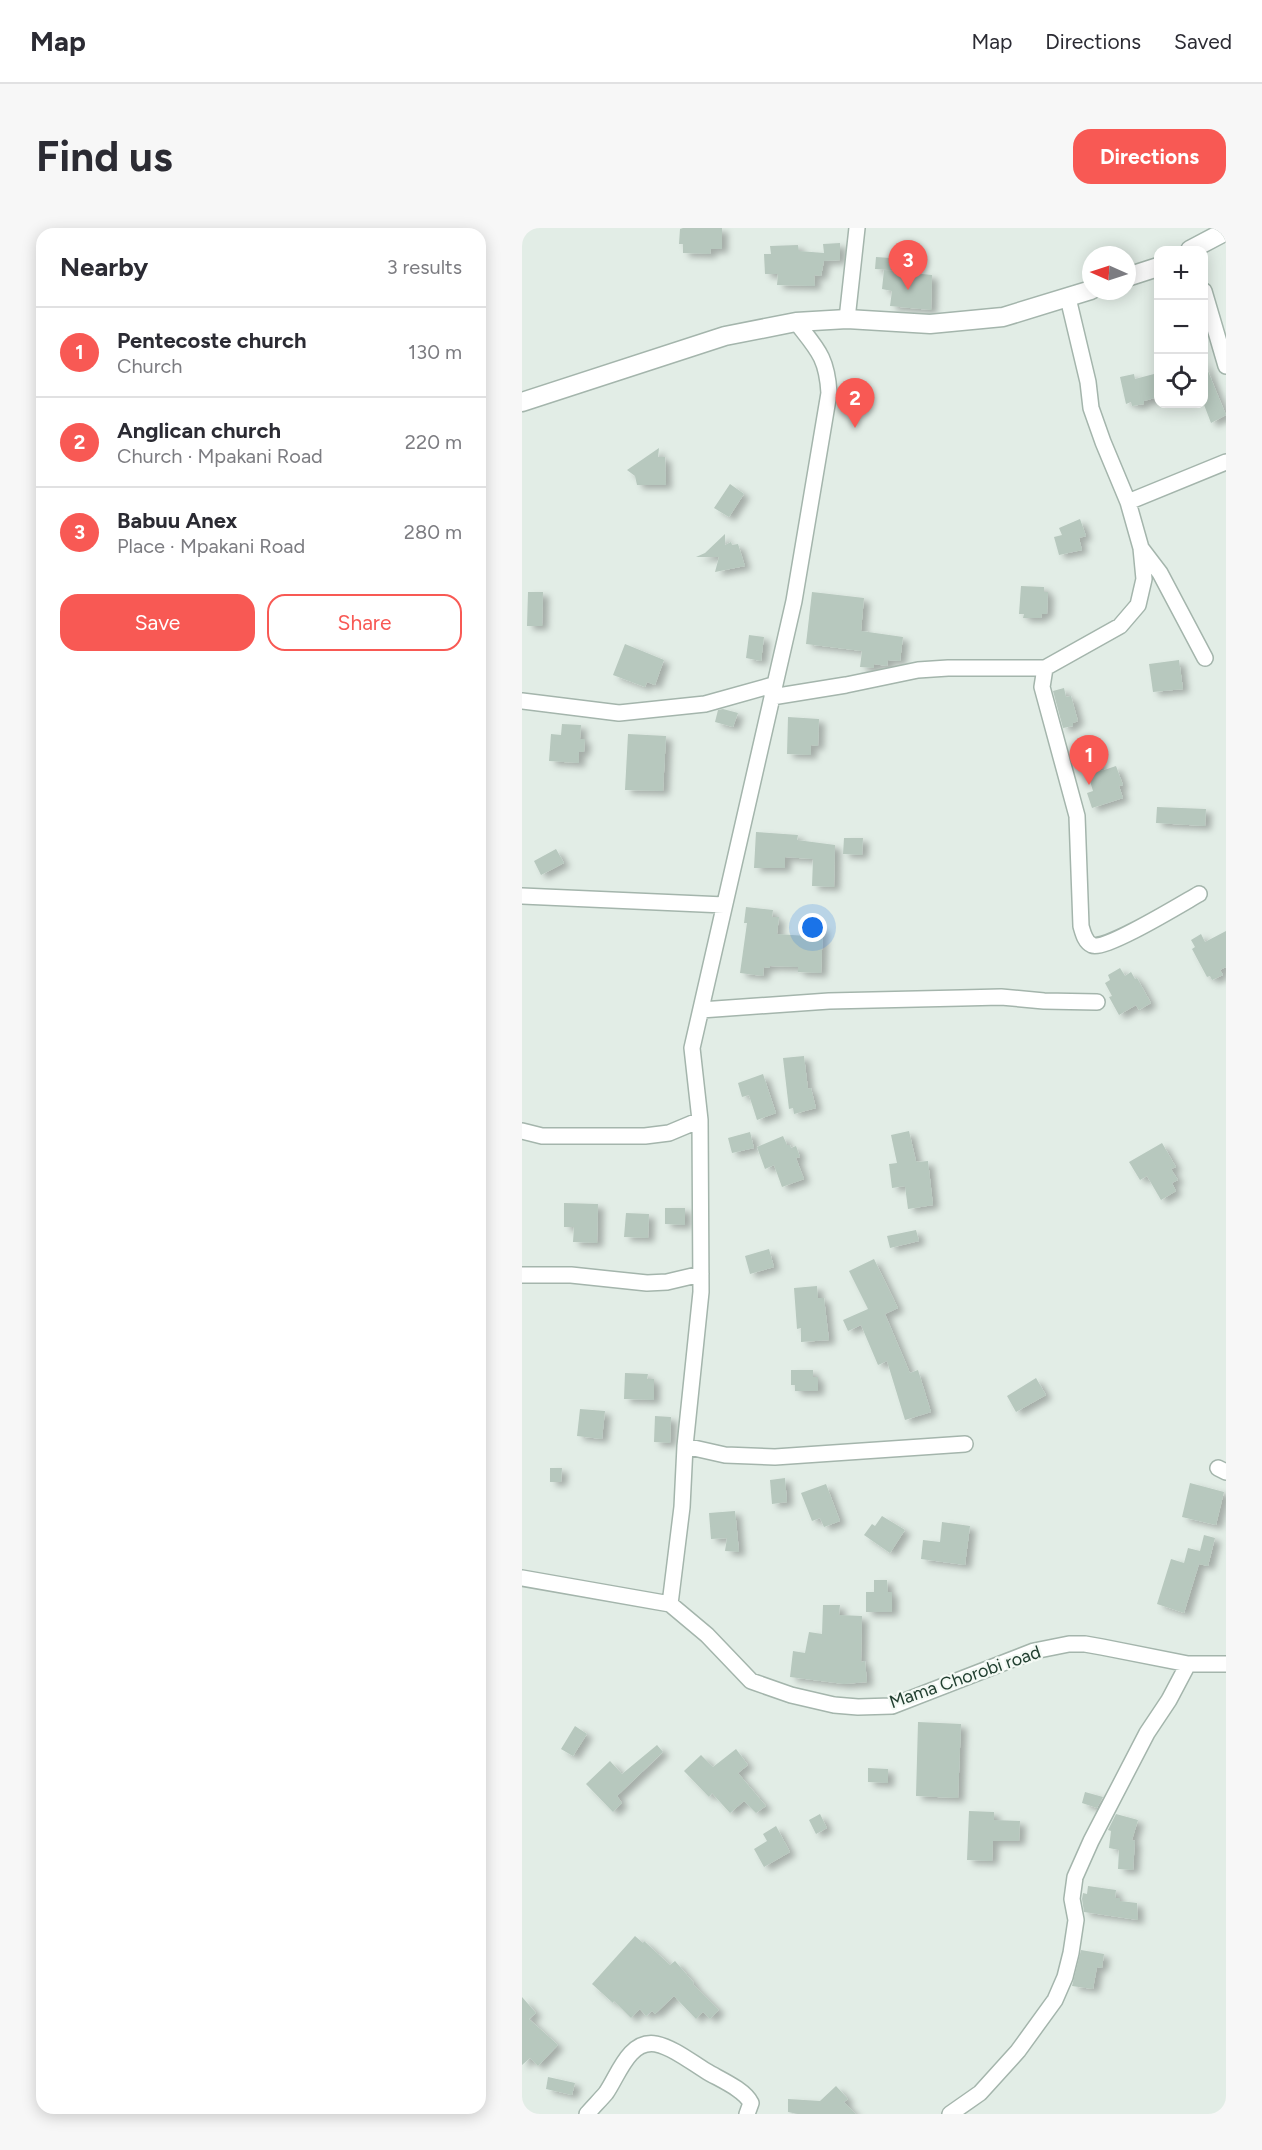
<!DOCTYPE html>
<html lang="en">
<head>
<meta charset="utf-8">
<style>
  body { margin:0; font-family:Figtree,sans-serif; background:#f7f7f7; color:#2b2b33 }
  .controls { position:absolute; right:18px; top:18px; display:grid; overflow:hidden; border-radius:12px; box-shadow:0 3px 15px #0003 }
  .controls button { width:54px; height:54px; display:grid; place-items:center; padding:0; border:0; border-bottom:2px solid #e1e1e2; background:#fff; color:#2b2b33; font:30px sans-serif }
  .compass { position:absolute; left:560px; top:18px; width:54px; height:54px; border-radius:50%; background:#fff; box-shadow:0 3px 15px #0003; rotate:273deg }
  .you { position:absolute; left:291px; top:700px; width:21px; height:21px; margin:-15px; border:4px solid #fff; border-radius:50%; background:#1a73e8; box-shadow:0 0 0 9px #1a73e833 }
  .badge { display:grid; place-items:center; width:39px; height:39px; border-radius:50%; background:#f85954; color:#fff; font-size:20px; font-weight:700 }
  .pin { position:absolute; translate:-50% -50px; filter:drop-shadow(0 2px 3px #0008) }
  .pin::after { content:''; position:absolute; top:32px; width:21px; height:18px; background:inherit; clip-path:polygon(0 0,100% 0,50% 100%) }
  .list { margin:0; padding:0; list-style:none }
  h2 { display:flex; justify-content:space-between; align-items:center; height:78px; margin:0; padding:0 24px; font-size:26px }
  h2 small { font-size:20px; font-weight:400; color:#7c7c81 }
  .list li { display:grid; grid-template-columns:39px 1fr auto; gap:18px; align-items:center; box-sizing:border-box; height:90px; padding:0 24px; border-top:2px solid #e1e1e2 }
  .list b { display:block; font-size:22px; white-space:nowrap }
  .list p { margin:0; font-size:20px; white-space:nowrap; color:#7c7c81 }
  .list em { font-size:20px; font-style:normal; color:#7c7c81 }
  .actions { display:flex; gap:12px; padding:18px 24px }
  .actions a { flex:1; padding:14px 0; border:2px solid #f85954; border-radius:18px; text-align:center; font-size:21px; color:#f85954 }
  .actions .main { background:#f85954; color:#fff }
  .icon { flex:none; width:33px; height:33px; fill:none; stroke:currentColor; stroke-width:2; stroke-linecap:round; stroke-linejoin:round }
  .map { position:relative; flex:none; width:704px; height:1886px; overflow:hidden; border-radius:18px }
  header { display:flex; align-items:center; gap:36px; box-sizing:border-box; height:84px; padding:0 30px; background:#fff; border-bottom:2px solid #e1e1e2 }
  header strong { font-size:28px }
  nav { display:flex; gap:33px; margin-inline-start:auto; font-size:21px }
  .intro { display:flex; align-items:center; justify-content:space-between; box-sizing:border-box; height:144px; padding:0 36px }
  h1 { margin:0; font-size:42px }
  .button { padding:15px 27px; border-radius:18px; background:#f85954; color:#fff; font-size:21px; font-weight:700 }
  main { display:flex; gap:36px; padding:0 36px }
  aside { flex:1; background:#fff; border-radius:18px; box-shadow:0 3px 15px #0003 }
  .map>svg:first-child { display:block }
  .building { fill:#b7c8be; filter:url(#shadow) }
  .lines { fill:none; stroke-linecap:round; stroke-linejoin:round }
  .minor-casing { stroke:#a4b5ac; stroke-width:18 }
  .tertiary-casing { stroke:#a4b5ac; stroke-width:21 }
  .minor { stroke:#fff; stroke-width:15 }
  .tertiary { stroke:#fff; stroke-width:18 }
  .labels { text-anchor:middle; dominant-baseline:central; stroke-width:4.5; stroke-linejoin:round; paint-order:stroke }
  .street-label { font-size:18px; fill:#213f30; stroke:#f3f9f4 }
</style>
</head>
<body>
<header>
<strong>Map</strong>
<nav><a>Map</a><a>Directions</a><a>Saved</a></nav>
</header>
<div class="intro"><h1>Find us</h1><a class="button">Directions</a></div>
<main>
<aside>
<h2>Nearby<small>3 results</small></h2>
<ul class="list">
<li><span class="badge">1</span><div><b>Pentecoste church</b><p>Church</p></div><em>130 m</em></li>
<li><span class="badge">2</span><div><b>Anglican church</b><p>Church · Mpakani Road</p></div><em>220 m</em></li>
<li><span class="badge">3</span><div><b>Babuu Anex</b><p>Place · Mpakani Road</p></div><em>280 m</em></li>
</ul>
<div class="actions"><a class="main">Save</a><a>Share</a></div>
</aside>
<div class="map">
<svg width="704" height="1886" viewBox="0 0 704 1886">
  <defs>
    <filter id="shadow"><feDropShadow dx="6" dy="4" stdDeviation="3" flood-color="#0004"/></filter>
  </defs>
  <rect width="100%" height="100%" fill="#e2ede6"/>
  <path class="building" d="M 161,0 L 200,0 L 200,21 L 189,21 L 188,26 L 161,25 L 161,16 L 157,16 L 158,1 Z
    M 318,15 L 318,32 L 302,33 L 299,48 L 292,47 L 293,58 L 255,57 L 256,46 L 243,46 L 242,26 L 249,26 L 248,18 L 276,17 L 277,23 L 302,25 L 301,16 Z
    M 354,29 L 369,30 L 368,42 L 353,41 Z
    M 362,42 L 410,47 L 409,82 L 368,78 L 370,63 L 360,61 Z
    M 681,131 L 704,187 L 689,195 L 681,174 Z
    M 612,146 L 613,151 L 632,146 L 636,169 L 622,173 L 622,176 L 610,178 L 609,174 L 604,176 L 598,149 Z
    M 137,220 L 136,229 L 143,229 L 144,257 L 115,257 L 113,248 L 105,242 Z
    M 208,256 L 222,266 L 207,289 L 192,280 Z
    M 558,291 L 564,308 L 557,310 L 560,322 L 537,327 L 532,309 L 540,307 L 537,300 Z
    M 203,306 L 203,317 L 209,314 L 210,317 L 216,316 L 223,338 L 193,344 L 197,329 L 174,329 L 183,325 Z
    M 499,358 L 522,359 L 522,364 L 526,364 L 525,386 L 520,386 L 519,390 L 501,390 L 502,386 L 497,386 Z
    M 6,364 L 21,364 L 20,398 L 5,398 Z
    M 290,364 L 342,370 L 339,403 L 381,409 L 378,433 L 366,432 L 365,438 L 352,436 L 352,440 L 338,439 L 340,423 L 284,416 Z
    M 227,407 L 242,409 L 239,433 L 224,430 Z
    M 103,416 L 142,432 L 133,457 L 125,454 L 123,459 L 91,447 Z
    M 657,432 L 661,461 L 631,464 L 627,436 Z
    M 542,460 L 544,469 L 549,468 L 556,493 L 551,495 L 551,498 L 541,500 L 531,463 Z
    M 201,481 L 216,485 L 211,499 L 193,494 L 196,482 Z
    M 266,489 L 297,491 L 296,518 L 289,517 L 289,527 L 265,526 Z
    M 40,496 L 59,497 L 58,511 L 63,511 L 62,524 L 57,524 L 57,535 L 27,533 L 29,506 L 39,507 Z
    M 106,506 L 144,508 L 141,563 L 103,562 Z
    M 575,533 L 579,543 L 594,538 L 601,557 L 597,558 L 601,570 L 570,580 L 565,565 L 571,563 L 563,537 Z
    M 635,579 L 684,581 L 683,598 L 634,595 Z
    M 234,604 L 276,607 L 275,612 L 313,617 L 312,659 L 290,658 L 291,631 L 263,629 L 263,640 L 232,640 Z
    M 322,610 L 341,610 L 340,627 L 321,626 Z
    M 34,621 L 42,635 L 19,647 L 12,633 Z
    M 224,679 L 251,682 L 250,689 L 257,689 L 255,706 L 285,708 L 285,698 L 301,699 L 299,745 L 276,744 L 276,739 L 248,738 L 248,740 L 242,739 L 241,748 L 218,745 L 225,695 L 222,695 Z
    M 704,703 L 704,739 L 698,742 L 701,747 L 690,752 L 688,748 L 685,749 L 670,721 L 673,719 L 669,712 L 679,706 L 683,714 Z
    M 598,740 L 603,748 L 609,744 L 613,751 L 615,750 L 629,775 L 617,782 L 614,777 L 597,787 L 587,769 L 590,768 L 583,755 L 588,752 L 586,747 Z
    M 282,828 L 286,861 L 289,860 L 294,880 L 272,886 L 271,880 L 267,881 L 261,830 Z
    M 241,846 L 254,885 L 235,892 L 227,867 L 220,869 L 216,855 Z
    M 387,903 L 394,933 L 396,934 L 406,933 L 411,977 L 386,981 L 383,958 L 370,960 L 367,936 L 375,935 L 369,907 Z
    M 228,904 L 232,920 L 210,925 L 206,910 Z
    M 261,908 L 265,917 L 268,917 L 269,920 L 274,918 L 278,929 L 274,930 L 282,951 L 260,959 L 252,937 L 243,941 L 235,919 Z
    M 640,915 L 654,939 L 649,941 L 656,952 L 650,955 L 654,963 L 639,972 L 625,948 L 618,952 L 607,934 Z
    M 42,975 L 76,976 L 75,1015 L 51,1014 L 52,999 L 42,999 Z
    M 143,980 L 163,980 L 163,997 L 143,996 Z
    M 104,985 L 127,986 L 126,1010 L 102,1009 Z
    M 394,1002 L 397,1013 L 368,1020 L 365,1008 Z
    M 247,1021 L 252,1039 L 228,1046 L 223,1028 Z
    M 352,1031 L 376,1080 L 363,1086 L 388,1145 L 396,1142 L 409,1184 L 383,1192 L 365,1133 L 356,1137 L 339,1097 L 326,1103 L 321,1092 L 346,1081 L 327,1043 Z
    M 295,1058 L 296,1070 L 302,1070 L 307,1112 L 279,1114 L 279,1100 L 275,1101 L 272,1060 Z
    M 269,1142 L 291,1142 L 291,1149 L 296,1149 L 296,1163 L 273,1163 L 273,1157 L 269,1157 Z
    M 103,1145 L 126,1146 L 125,1151 L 132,1151 L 132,1172 L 102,1171 Z
    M 514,1150 L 524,1167 L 494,1184 L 485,1168 Z
    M 58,1181 L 83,1183 L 80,1211 L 55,1208 Z
    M 133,1188 L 149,1189 L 148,1215 L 132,1214 Z
    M 28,1240 L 40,1240 L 39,1254 L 28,1254 Z
    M 263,1250 L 265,1274 L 250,1276 L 248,1252 Z
    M 668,1255 L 702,1264 L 694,1297 L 660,1289 Z
    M 304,1256 L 318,1293 L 302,1299 L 298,1290 L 290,1293 L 279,1265 Z
    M 213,1283 L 214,1292 L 217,1324 L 203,1323 L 205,1310 L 189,1311 L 187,1285 Z
    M 360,1288 L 383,1302 L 368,1325 L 342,1307 L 350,1296 L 353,1298 Z
    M 420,1294 L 448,1298 L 443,1337 L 399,1331 L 401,1312 L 418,1314 Z
    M 682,1307 L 693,1310 L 686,1338 L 677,1336 L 662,1385 L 635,1376 L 649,1331 L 662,1335 L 666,1320 L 678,1323 Z
    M 352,1352 L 365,1352 L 366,1364 L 370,1364 L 370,1384 L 344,1384 L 344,1364 L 352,1364 Z
    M 301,1377 L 318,1377 L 317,1387 L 340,1388 L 339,1434 L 343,1433 L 345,1454 L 322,1456 L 268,1449 L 271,1423 L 283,1425 L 287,1404 L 300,1406 Z
    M 396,1494 L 439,1496 L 436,1570 L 394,1568 Z
    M 53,1498 L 65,1506 L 51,1528 L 39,1521 Z
    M 135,1517 L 141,1524 L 95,1568 L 100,1575 L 91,1584 L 64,1556 L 88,1533 L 100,1546 Z
    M 214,1521 L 226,1537 L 216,1545 L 244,1578 L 234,1585 L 222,1573 L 208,1585 L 190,1565 L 187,1569 L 162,1543 L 179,1527 L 191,1539 Z
    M 346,1540 L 366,1541 L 366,1555 L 346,1554 Z
    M 563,1564 L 581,1569 L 575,1580 L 560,1575 Z
    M 447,1583 L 472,1584 L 472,1592 L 498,1593 L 497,1613 L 471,1613 L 470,1633 L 445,1632 Z
    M 298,1586 L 305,1600 L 294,1606 L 287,1592 Z
    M 594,1586 L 616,1592 L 610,1612 L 613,1613 L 611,1642 L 596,1641 L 597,1622 L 587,1620 L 589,1603 L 586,1602 Z
    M 254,1598 L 268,1624 L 242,1639 L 232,1621 L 245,1613 L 241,1606 Z
    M 566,1658 L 594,1662 L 593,1670 L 598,1670 L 598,1673 L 615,1675 L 616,1692 L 562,1684 L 560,1671 L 561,1665 L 565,1666 Z
    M 113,1708 L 121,1715 L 122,1713 L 148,1737 L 153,1733 L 172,1755 L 171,1756 L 197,1782 L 188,1791 L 181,1784 L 174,1791 L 152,1768 L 133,1786 L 130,1783 L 124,1788 L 118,1781 L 109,1790 L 92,1773 L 91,1775 L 70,1756 Z
    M 559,1722 L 582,1726 L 580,1740 L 575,1739 L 571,1761 L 550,1758 Z
    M 0,1769 L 14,1785 L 7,1791 L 36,1817 L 16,1838 L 8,1830 L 0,1837 Z
    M 26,1849 L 53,1855 L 50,1867 L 24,1861 Z
    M 314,1858 L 326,1871 L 322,1874 L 334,1886 L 276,1886 L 266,1884 L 266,1871 L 298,1873 Z"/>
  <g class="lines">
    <defs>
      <path id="minor" d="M 682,63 L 704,138
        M 546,70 L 566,154 L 569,180 L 581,214 L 606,274 L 619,320 L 622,351 L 616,377 L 598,398 L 523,440 L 520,459 L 555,588 L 559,698 C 561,705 563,714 570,717 C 583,723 661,675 677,666
        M 325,91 L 335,0
        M 606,274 L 704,234
        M 619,320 L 638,345 L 683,430
        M 250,469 L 324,457 L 396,442 L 426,440 L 523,440
        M 0,473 L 97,485 L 183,476 L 251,457
        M 0,668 L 202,677
        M 179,782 L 307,773 L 439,770 L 479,769 L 522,773 L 575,774
        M 0,903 L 20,908 L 123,908 L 147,905 L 178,892
        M 0,1047 L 49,1047 L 125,1055 L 145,1054 L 179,1046
        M 163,1218 L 203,1227 L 253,1229 L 443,1216
        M 696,1240 L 704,1244
        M 0,1350 L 148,1376 L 185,1407 L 229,1453 L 269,1467 L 312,1477 L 336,1479 L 370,1478 L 512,1423 L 547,1416 L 563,1416 L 580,1419 L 666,1436 L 704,1436
        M 148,1376 L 160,1279 L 163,1218 L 179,1064 L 178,892 L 170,820 L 272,373 L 307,165 C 305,129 295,121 274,94
        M 65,1886 C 71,1879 78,1872 84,1865 C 96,1848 107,1811 134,1816 C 152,1820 169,1834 184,1843 C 197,1851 222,1861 229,1875 L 225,1886
        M 428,1886 L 458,1865 L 496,1823 L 533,1772 L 543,1749 L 549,1725 L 554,1692 L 550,1671 L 553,1649 L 569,1613 L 625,1505 L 647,1472 L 666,1436"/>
      <path id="tertiary" d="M 668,22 L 704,3
        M 605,49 L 636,39
        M 0,174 L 203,108 L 274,94 L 325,91 L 408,96 L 481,89 L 569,62"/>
    </defs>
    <use href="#minor" class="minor-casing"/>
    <use href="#tertiary" class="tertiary-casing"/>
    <use href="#minor" class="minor"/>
    <use href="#tertiary" class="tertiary"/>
  </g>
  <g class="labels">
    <g class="street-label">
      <text transform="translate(443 1449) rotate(-19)">Mama Chorobi road</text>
    </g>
  </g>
</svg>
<div class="controls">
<button>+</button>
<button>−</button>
<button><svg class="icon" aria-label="locate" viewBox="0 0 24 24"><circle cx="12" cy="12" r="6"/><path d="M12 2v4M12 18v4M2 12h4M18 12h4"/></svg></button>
</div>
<svg class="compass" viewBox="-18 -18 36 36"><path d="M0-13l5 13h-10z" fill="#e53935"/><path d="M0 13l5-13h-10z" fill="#7c7c81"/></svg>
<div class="you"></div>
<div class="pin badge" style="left:567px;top:557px">1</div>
<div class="pin badge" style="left:333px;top:200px">2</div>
<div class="pin badge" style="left:386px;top:62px">3</div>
</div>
</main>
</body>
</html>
